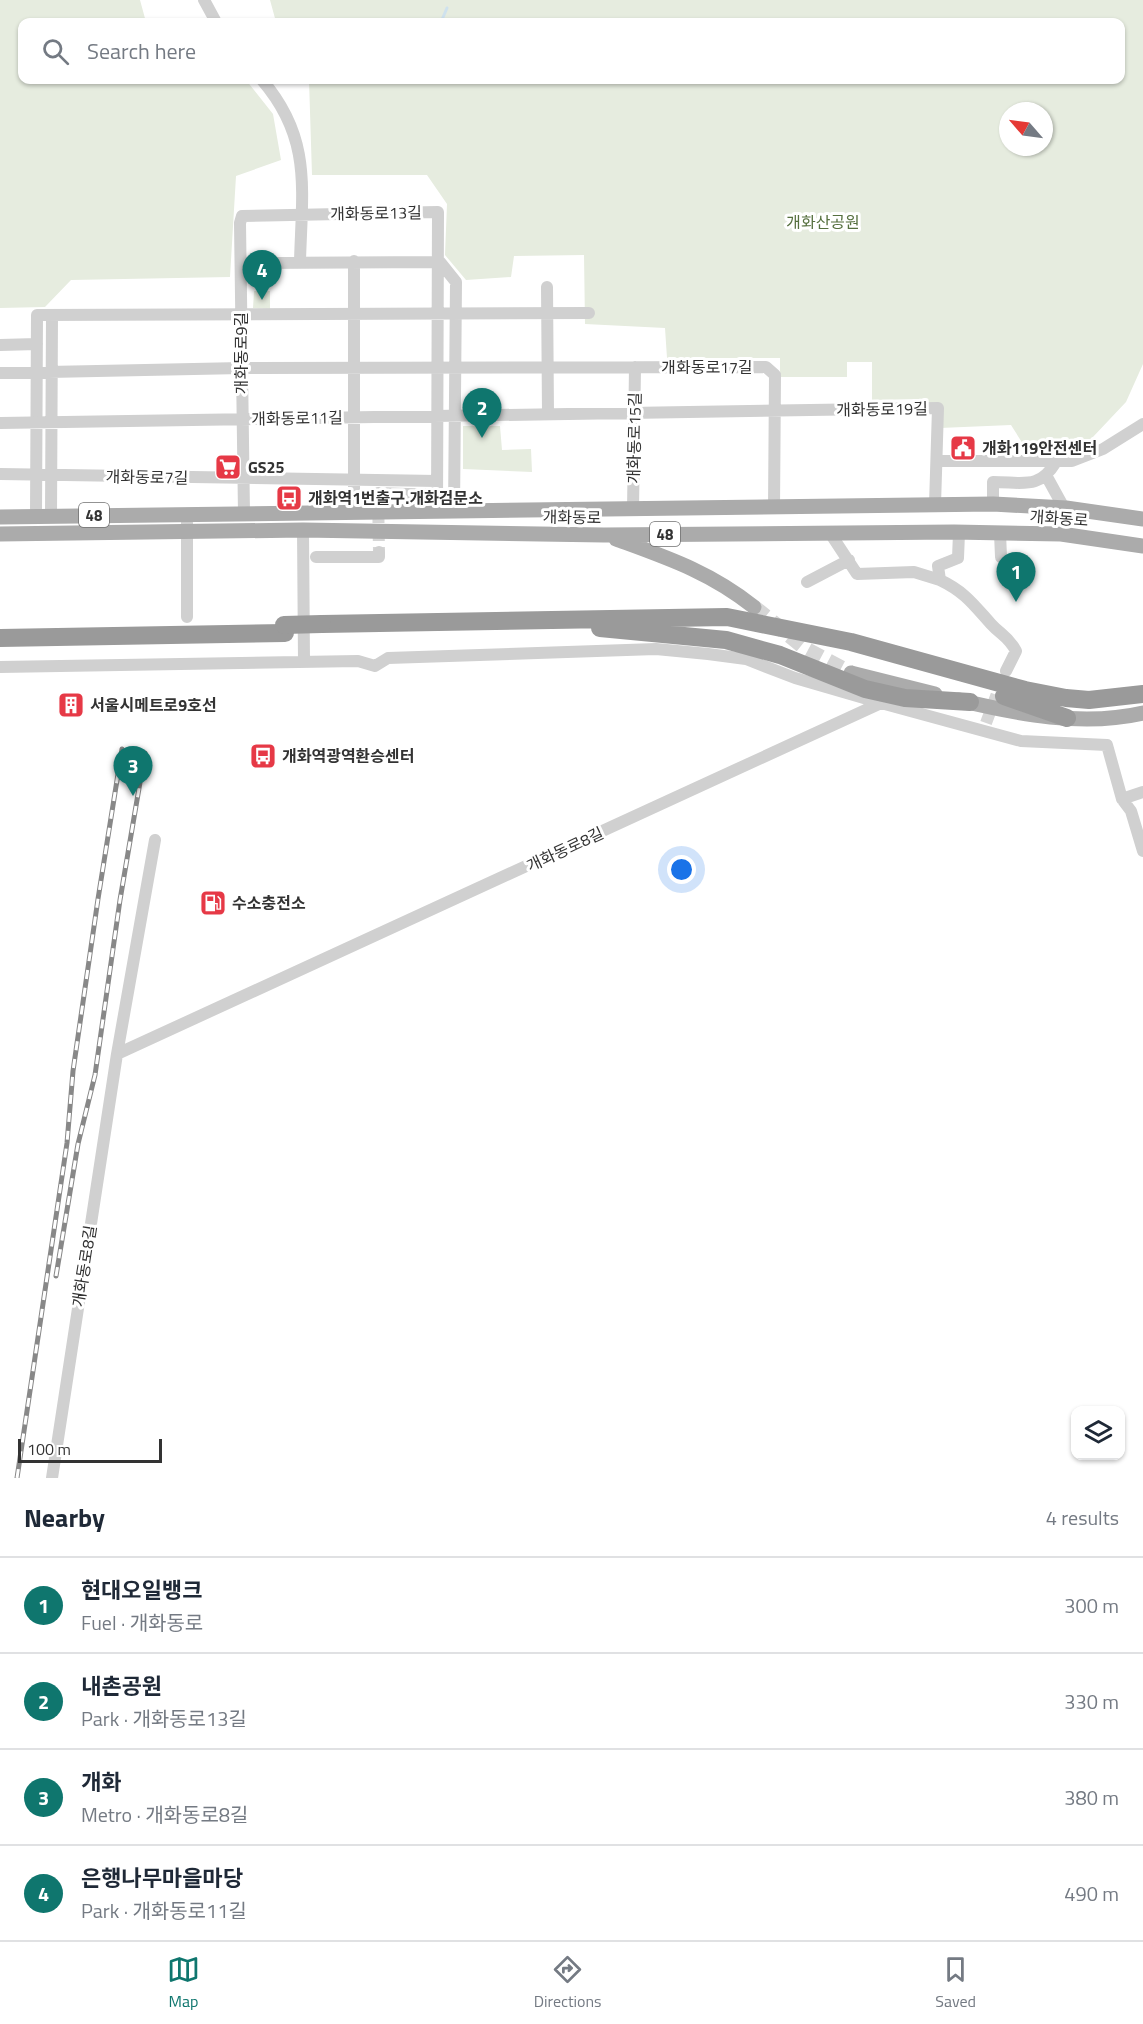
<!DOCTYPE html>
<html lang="en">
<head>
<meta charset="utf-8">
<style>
  body { margin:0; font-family:"Titillium Web","Noto Sans KR",sans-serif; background:#f6f6f7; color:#1f2937 }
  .controls { position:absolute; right:18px; bottom:18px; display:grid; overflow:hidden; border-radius:12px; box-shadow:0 2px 4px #0004 }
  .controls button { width:54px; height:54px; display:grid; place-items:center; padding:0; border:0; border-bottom:2px solid #e0e1e3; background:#fff; color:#1f2937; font:30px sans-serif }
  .compass { position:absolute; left:999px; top:102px; width:54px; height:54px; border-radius:50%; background:#fff; box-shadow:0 2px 4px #0004; rotate:298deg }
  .scale { position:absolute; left:18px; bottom:15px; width:144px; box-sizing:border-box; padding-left:6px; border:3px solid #333; border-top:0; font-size:16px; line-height:21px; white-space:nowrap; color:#333; -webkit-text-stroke:4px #fff; paint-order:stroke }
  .you { position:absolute; left:682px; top:870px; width:21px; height:21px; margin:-15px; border:4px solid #fff; border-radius:50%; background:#1a73e8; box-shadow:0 0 0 9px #1a73e833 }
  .badge { display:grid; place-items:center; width:39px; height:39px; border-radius:50%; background:#0f766e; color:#fff; font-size:20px; font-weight:700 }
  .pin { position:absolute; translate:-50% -50px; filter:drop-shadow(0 2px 3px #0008) }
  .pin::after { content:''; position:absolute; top:32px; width:21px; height:18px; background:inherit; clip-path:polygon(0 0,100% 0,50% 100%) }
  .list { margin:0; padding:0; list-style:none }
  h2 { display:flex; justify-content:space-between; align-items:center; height:78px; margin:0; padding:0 24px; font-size:26px }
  h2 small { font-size:20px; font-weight:400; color:#747a83 }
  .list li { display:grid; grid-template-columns:39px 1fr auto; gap:18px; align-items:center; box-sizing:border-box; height:96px; padding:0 24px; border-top:2px solid #e0e1e3 }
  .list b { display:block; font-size:22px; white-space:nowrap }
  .list p { margin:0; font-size:20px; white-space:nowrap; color:#747a83 }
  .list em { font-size:20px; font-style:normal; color:#747a83 }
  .icon { flex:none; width:33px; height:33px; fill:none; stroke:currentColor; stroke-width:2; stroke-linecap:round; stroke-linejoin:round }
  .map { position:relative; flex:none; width:1143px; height:1478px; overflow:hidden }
  .search { position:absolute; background:#fff; box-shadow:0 2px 4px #0004; left:18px; right:18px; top:18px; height:66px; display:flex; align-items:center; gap:15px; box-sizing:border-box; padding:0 21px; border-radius:12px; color:#747a83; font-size:22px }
  .sheet { height:462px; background:#fff }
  nav { display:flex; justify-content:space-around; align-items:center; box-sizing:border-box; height:84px; border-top:2px solid #e0e1e3; background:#fff; font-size:16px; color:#747a83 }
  nav a { display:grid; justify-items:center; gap:3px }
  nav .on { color:#0f766e }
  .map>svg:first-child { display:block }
  .green { fill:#e6ecdf; fill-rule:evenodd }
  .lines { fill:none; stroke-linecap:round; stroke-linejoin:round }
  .stream { stroke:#cfe2ee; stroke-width:3 }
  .minor-tunnel { stroke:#d6d6d6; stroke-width:12; stroke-dasharray:12 6; stroke-linecap:butt }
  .major-tunnel { stroke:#d6d6d6; stroke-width:15; stroke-dasharray:15 8; stroke-linecap:butt }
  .minor { stroke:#d0d0d0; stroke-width:12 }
  .major { stroke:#ababab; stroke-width:15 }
  .highway { stroke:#9a9a9a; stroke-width:18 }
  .rail-casing { stroke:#888; stroke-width:5 }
  .rail { stroke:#fff; stroke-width:3; stroke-dasharray:9; stroke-linecap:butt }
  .highway-bridge { stroke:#9a9a9a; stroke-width:18 }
  .labels { text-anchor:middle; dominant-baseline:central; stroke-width:6; stroke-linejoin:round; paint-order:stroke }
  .shield { fill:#fff; stroke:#707070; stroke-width:1.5 }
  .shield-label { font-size:15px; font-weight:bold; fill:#333 }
  .street-label { font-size:16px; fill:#333; stroke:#fff }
  .park-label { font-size:16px; fill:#56703f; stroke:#fff }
  .poi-label { font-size:16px; font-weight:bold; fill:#333; stroke:#fff; text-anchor:start }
</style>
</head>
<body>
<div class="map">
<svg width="1143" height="1478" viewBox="0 0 1143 1478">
  <rect width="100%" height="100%" fill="#fff"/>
  <path class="green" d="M 0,0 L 140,0 L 146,22 L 22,22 L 22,80 L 246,80 L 273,114 L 281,160 L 236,176 L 230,277 L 71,280 L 45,307 L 0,308 Z
    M 270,0 L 1143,0 L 1143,364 L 1126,402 L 1092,438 L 1067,452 L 1028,452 L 1011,425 L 940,428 L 936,409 L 919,399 L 872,400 L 872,362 L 847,362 L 847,377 L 780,377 L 780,358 L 667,358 L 665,328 L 585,324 L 584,255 L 514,256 L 511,277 L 466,280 L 445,255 L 447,204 L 427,175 L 312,175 L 309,80 L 1120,80 L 1120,22 L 276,22 ZM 1008,111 L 1044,111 L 1044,147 L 1008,147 Z
    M 254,291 L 270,291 L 270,309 L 253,308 Z
    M 463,426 L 500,426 L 502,450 L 531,449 L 532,472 L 463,469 Z"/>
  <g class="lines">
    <path class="stream" d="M 441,22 L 447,8"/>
    <path class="minor-tunnel" d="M 378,493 L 379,552
      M 986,723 L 1001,683"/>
    <path class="major-tunnel" d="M 754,607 L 806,649 L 851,673"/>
    <path class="minor" d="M 204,0 L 216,22
      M 262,80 C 312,138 302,189 300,261
      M 354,261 L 354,513
      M 440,262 L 456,282 L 454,512
      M 241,263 L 440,262
      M 547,287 L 548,414
      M 0,345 L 37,344
      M 0,373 L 242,368 L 766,367 L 775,375 L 774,508
      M 0,423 L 938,408 L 935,505
      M 937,461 L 1072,461 L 1103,449 L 1143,424
      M 0,474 L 437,481
      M 1047,477 L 1064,508
      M 378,493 L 437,495
      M 993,504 L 993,482 C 1023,482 1039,490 1056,462
      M 633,510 L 635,367
      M 244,514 L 240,223 L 242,216 L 438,212 L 437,512
      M 36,516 L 37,315 L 589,313
      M 51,516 L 52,315
      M 303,530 L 304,662
      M 830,533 L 857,574 L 914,572 L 940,580
      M 959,533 L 958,558 L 938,566 L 940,580 C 965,592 973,604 991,624 C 1001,635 1008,636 1016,651 L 1006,671
      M 1000,533 L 1001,557
      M 316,557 L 379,557 L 379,552
      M 807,582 L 849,560
      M 187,617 L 187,523
      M 0,667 L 358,661 L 375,666 L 388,658 L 656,649 L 708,654 L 746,659 L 795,678 L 881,703
      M 1122,799 L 1143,792
      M 117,1054 L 881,703 L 1021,741 L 1107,745 L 1122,799 L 1131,811 L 1143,851
      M 52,1478 L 117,1054 L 155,840"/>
    <path class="major" d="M 0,517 L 993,504 L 1066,508 L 1143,519
      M 0,534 L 303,530 L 604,535 L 954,532 L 1061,534 L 1143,546
      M 616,539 C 668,558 710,572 754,607
      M 851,673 L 935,694
      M 959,700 C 1017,714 1083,727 1143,713"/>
    <path class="highway" d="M 322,624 L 727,617 L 851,642 L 1025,690 L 1066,698 L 1089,700 L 1143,694
      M 600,628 L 726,640 L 780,655 L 865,689 L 905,698 L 970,702
      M 0,638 L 285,633
      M 1004,696 L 1067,718"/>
    <defs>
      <path id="rail" d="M 56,1276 L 78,1144 L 95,1075 L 120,900 L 145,753
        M 17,1478 L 67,1143 L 73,1071 L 98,899 L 122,749"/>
    </defs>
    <use href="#rail" class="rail-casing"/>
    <use href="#rail" class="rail"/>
    <path class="highway-bridge" d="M 284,625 L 322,624"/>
  </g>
  <defs>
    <symbol id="civic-square" viewBox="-11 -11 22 22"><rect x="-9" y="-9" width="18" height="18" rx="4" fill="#e63946" stroke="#fff"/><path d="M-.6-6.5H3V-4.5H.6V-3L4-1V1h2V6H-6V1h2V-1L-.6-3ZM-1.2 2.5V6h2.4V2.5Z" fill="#fff"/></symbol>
    <symbol id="supermarket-square" viewBox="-11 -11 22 22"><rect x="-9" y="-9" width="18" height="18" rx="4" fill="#e63946" stroke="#fff"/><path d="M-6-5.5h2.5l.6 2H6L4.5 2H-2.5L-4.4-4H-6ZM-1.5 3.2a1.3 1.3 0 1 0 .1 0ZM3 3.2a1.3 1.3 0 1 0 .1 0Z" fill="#fff"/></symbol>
    <symbol id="bus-square" viewBox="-11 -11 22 22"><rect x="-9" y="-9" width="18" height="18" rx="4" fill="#e63946" stroke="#fff"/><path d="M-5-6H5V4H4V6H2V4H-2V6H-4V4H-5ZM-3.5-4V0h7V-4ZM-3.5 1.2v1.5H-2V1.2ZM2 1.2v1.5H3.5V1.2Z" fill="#fff"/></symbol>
    <symbol id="building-square" viewBox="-11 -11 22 22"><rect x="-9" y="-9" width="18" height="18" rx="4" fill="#e63946" stroke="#fff"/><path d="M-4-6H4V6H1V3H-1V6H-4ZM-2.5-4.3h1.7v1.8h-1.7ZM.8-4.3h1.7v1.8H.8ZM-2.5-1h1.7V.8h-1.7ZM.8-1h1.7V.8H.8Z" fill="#fff"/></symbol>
    <symbol id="fuel-square" viewBox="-11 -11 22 22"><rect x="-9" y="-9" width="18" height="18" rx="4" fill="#e63946" stroke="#fff"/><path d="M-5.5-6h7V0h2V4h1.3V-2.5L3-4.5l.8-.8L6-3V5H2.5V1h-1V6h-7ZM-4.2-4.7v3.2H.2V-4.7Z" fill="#fff"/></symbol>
  </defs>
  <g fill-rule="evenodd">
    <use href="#civic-square" x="948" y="433" width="30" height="30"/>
    <use href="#supermarket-square" x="213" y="452" width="30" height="30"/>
    <use href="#bus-square" x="274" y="483" width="30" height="30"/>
    <use href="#building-square" x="56" y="690" width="30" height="30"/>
    <use href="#bus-square" x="248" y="741" width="30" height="30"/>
    <use href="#fuel-square" x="198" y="888" width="30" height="30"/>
  </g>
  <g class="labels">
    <g class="shield">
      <rect x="79" y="503" width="30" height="24" rx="4.5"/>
      <rect x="650" y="522" width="30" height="24" rx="4.5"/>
    </g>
    <g class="shield-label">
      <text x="94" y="515">48</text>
      <text x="665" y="534">48</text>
    </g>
    <g class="street-label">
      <text transform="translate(376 213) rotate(-1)">개화동로13길</text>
      <text transform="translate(241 353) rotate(-90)">개화동로9길</text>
      <text x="707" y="367">개화동로17길</text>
      <text transform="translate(882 409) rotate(-1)">개화동로19길</text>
      <text transform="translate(297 418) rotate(-1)">개화동로11길</text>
      <text transform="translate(634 438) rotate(-89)">개화동로15길</text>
      <text transform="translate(147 477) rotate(1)">개화동로7길</text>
      <text transform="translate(572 517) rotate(1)">개화동로</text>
      <text transform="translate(1059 518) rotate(4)">개화동로</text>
      <text transform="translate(565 849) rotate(-25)">개화동로8길</text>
      <text transform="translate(84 1266) rotate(-81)">개화동로8길</text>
    </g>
    <g class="park-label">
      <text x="823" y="222">개화산공원</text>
    </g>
    <g class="poi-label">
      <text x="982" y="448">개화119안전센터</text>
      <text x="248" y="467">GS25</text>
      <text x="308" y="498">개화역1번출구.개화검문소</text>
      <text x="90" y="705">서울시메트로9호선</text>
      <text x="282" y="756">개화역광역환승센터</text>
      <text x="232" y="903">수소충전소</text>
    </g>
  </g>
</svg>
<div class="controls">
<button><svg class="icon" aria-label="layers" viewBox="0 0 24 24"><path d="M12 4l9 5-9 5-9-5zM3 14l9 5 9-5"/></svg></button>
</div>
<svg class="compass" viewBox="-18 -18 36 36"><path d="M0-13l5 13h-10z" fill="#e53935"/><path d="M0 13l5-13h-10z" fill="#747a83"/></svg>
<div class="scale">100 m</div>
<div class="you"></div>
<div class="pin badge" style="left:1016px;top:602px">1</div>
<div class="pin badge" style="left:482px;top:438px">2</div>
<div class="pin badge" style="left:133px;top:796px">3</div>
<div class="pin badge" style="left:262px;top:300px">4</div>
<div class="search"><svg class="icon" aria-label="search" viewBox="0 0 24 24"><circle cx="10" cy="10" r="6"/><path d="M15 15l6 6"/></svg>Search here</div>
</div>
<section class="sheet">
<h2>Nearby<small>4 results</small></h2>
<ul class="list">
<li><span class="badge">1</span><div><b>현대오일뱅크</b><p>Fuel · 개화동로</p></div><em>300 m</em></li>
<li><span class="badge">2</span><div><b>내촌공원</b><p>Park · 개화동로13길</p></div><em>330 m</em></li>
<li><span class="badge">3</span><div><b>개화</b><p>Metro · 개화동로8길</p></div><em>380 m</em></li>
<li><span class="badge">4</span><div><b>은행나무마을마당</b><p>Park · 개화동로11길</p></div><em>490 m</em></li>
</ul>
</section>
<nav>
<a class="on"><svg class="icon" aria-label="map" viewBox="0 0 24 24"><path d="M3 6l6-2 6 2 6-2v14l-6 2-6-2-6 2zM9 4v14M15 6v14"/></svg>Map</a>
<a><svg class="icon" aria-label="directions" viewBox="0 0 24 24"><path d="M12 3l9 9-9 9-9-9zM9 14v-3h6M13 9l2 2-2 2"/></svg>Directions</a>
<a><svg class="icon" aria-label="saved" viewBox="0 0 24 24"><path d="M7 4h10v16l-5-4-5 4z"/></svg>Saved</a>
</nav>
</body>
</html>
